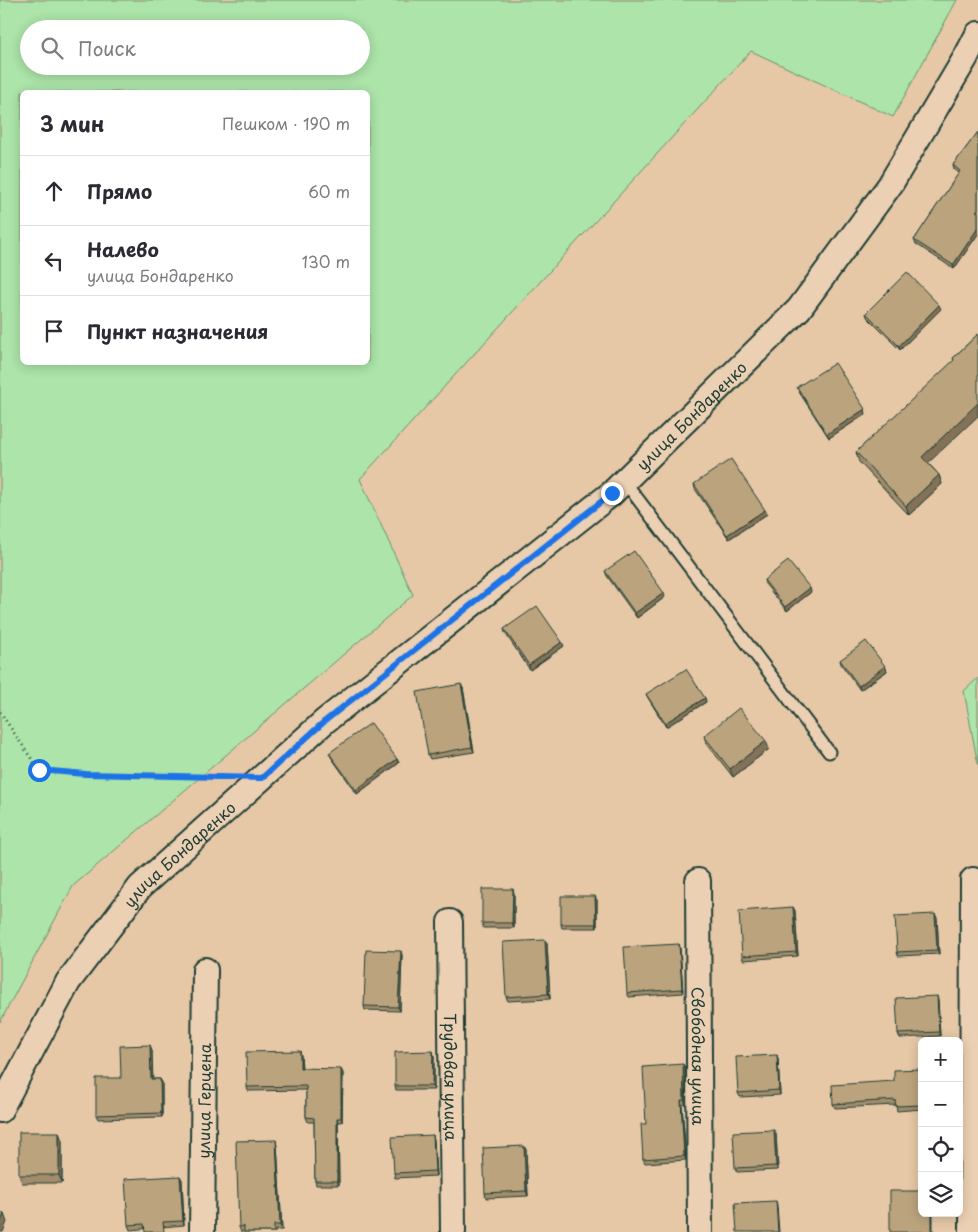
<!DOCTYPE html>
<html lang="ru">
<head>
<meta charset="utf-8">
<style>
  body { margin:0; font-family:"Playpen Sans",sans-serif; background:#f2f2f3; color:#2b2b33 }
  .controls { position:absolute; right:15px; bottom:15px; display:grid; overflow:hidden; border-radius:8px; box-shadow:0 2px 12px #0003 }
  .controls button { width:45px; height:45px; display:grid; place-items:center; padding:0; border:0; border-bottom:1px solid #e1e1e2; background:#fff; color:#2b2b33; font:25px sans-serif }
  .stop { position:absolute; width:15px; height:15px; margin:-11px; border:4px solid #1a73e8; border-radius:50%; background:#fff }
  .stop.end { background:#1a73e8; border-color:#fff; box-shadow:0 1px 5px #0008 }
  .list { margin:0; padding:0; list-style:none }
  h2 { display:flex; justify-content:space-between; align-items:center; height:65px; margin:0; padding:0 20px; font-size:21px }
  h2 small { font-size:16px; font-weight:400; color:#7c7c81 }
  .list li { display:grid; grid-template-columns:32px 1fr auto; gap:15px; align-items:center; box-sizing:border-box; height:70px; padding:0 20px; border-top:1px solid #e1e1e2 }
  .list b { display:block; font-size:19px; white-space:nowrap }
  .list p { margin:0; font-size:16px; white-space:nowrap; color:#7c7c81 }
  .list em { font-size:16px; font-style:normal; color:#7c7c81 }
  .icon { flex:none; width:28px; height:28px; fill:none; stroke:currentColor; stroke-width:2; stroke-linecap:round; stroke-linejoin:round }
  .map { position:relative; flex:none; width:978px; height:1232px; overflow:hidden }
  .search { position:absolute; background:#fff; box-shadow:0 2px 12px #0003; left:20px; top:20px; width:350px; height:55px; display:flex; align-items:center; gap:12px; box-sizing:border-box; padding:0 18px; border-radius:28px; color:#7c7c81; font-size:19px }
  .panel { position:absolute; background:#fff; box-shadow:0 2px 12px #0003; left:20px; top:90px; width:350px; height:275px; border-radius:8px }
  .map>svg:first-child { display:block }
  .green { fill:#ace4a9; stroke:#66906e; fill-rule:evenodd }
  .lines { fill:none; stroke-linecap:round; stroke-linejoin:round }
  .lane-casing { stroke:#1f3d34; stroke-width:15 }
  .street-casing { stroke:#1f3d34; stroke-width:28 }
  .path { stroke:#1f3d34; stroke-width:3; stroke-dasharray:1 4; stroke-linecap:butt }
  .lane { stroke:#ecd0b3; stroke-width:11 }
  .street { stroke:#ecd0b3; stroke-width:24 }
  .wall { fill:#a18c6c; stroke:#1f3d34 }
  .shaded-wall { fill:#837258; stroke:#1f3d34 }
  .building { fill:#bba37d; stroke:#1f3d34 }
  .route { stroke:#1a73e8; stroke-width:6 }
  .labels { text-anchor:middle; dominant-baseline:central; stroke-width:4.5; stroke-linejoin:round; paint-order:stroke }
  .street-label { font-size:16px; fill:#1f3d34; stroke:#ecd0b3 }
</style>
</head>
<body>
<div class="map">
<svg width="978" height="1232" viewBox="0 0 978 1232">
  <rect width="100%" height="100%" fill="#e6c8a7"/>
  <filter id="ink" filterUnits="userSpaceOnUse"><feTurbulence type="fractalNoise" baseFrequency=".02" numOctaves="2"/><feDisplacementMap in="SourceGraphic" scale="10" xChannelSelector="R" yChannelSelector="G"/><feConvolveMatrix kernelMatrix="1 2 1 2 8 2 1 2 1" color-interpolation-filters="sRGB"/></filter>
  <g filter="url(#ink)">
    <path class="green" d="M 0,0 L 957,0 L 893,117 L 751,51 L 360,479 L 413,595 L 73,886 L 0,1022 ZM 29,29 L 361,29 L 361,66 L 29,66 ZM 22,92 L 368,92 L 368,362 L 22,362 Z
      M 978,678 L 978,765 L 964,691 Z"/>
    <g class="lines">
      <defs>
        <path id="lane" d="M 625,482 L 829,752"/>
        <g id="street">
          <path id="s1" d="M 698,881 L 700,1232"/>
          <path id="s2" d="M 450,922 L 453,1232"/>
          <path id="s3" d="M 0,1110 L 68,982 L 140,887 L 325,721 L 612,493 L 799,309 L 890,185 L 966,57 L 978,34"/>
          <path id="s4" d="M 202,1232 L 205,970"/>
          <path d="M 972,1232 L 973,880"/>
        </g>
      </defs>
      <use href="#lane" class="lane-casing"/>
      <use href="#street" class="street-casing"/>
      <path class="path" d="M 0,712 L 39,770 L 86,774 L 228,777"/>
      <use href="#lane" class="lane"/>
      <use href="#street" class="street"/>
    </g>
    <path class="wall" d="M 978,132 L 978,234 L 954,269 L 916,244 L 914,240 L 959,173 L 954,169 L 953,165 Z
      M 941,309 L 900,350 L 867,317 L 866,313 Z
      M 978,334 L 928,463 L 939,475 L 942,484 L 909,515 L 859,462 L 856,452 L 954,361 L 953,358 Z
      M 797,387 L 866,414 L 829,438 L 799,392 Z
      M 694,484 L 767,514 L 729,539 L 695,489 Z
      M 605,571 L 665,597 L 637,618 L 607,576 Z
      M 764,580 L 811,592 L 787,611 L 765,584 Z
      M 504,629 L 564,646 L 530,670 L 505,633 Z
      M 840,660 L 885,666 L 887,671 L 860,690 L 841,664 Z
      M 463,688 L 474,752 L 430,759 L 428,755 Z
      M 646,694 L 705,698 L 706,702 L 666,727 L 648,698 Z
      M 704,736 L 769,749 L 733,777 L 707,744 Z
      M 329,753 L 397,759 L 399,763 L 357,794 L 331,757 Z
      M 514,893 L 514,928 L 483,928 L 482,923 Z
      M 597,900 L 597,928 L 562,928 L 561,924 Z
      M 793,907 L 795,911 L 798,956 L 743,960 L 742,956 Z
      M 935,914 L 937,918 L 939,954 L 898,956 L 897,952 Z
      M 545,940 L 547,944 L 550,999 L 508,1001 L 506,997 Z
      M 679,944 L 680,948 L 683,993 L 629,997 L 627,993 Z
      M 402,955 L 400,1011 L 365,1010 L 364,1006 Z
      M 937,996 L 938,1000 L 940,1036 L 900,1038 L 898,1034 Z
      M 152,1050 L 152,1079 L 160,1079 L 162,1083 L 162,1117 L 98,1119 L 96,1115 L 121,1078 Z
      M 300,1051 L 301,1056 L 302,1068 L 343,1073 L 342,1122 L 338,1122 L 339,1185 L 316,1185 L 315,1181 L 314,1122 L 308,1122 L 306,1117 L 306,1090 L 248,1091 L 247,1087 Z
      M 433,1051 L 434,1056 L 434,1090 L 396,1090 L 395,1086 Z
      M 777,1055 L 778,1059 L 780,1095 L 740,1097 L 738,1093 Z
      M 683,1064 L 685,1068 L 686,1104 L 682,1105 L 686,1160 L 645,1163 L 643,1159 L 646,1124 Z
      M 922,1069 L 922,1109 L 897,1111 L 896,1105 L 835,1108 L 833,1104 L 894,1081 Z
      M 776,1134 L 778,1170 L 737,1172 L 735,1168 Z
      M 433,1135 L 434,1140 L 436,1176 L 395,1178 L 394,1173 Z
      M 62,1141 L 62,1183 L 22,1183 L 19,1175 Z
      M 277,1145 L 282,1230 L 276,1230 L 276,1232 L 241,1232 L 239,1227 Z
      M 524,1146 L 526,1150 L 528,1196 L 486,1198 L 485,1193 Z
      M 180,1176 L 182,1180 L 184,1225 L 130,1230 L 128,1225 Z"/>
    <path class="shaded-wall" d="M 978,228 L 978,234 L 954,269 L 953,265 Z
      M 939,305 L 941,309 L 900,350 L 899,346 Z
      M 978,403 L 978,416 L 925,466 L 922,457 Z
      M 865,409 L 866,414 L 829,438 L 827,434 Z
      M 939,475 L 942,484 L 909,515 L 906,506 Z
      M 765,510 L 767,514 L 729,539 L 727,535 Z
      M 810,588 L 811,592 L 787,611 L 785,607 Z
      M 664,593 L 665,597 L 637,618 L 635,613 Z
      M 562,642 L 564,646 L 530,670 L 529,665 Z
      M 885,666 L 887,671 L 860,690 L 859,686 Z
      M 461,684 L 463,688 L 474,752 L 472,747 Z
      M 705,698 L 706,702 L 666,727 L 665,723 Z
      M 766,741 L 769,749 L 733,777 L 730,769 Z
      M 397,759 L 399,763 L 357,794 L 356,790 Z
      M 513,889 L 514,893 L 514,928 L 512,923 Z
      M 595,896 L 597,900 L 597,928 L 596,924 Z
      M 793,907 L 795,911 L 798,956 L 796,952 Z
      M 935,914 L 937,918 L 939,954 L 937,950 Z
      M 545,940 L 547,944 L 550,999 L 548,994 Z
      M 679,944 L 680,948 L 683,993 L 682,989 Z
      M 401,951 L 402,955 L 400,1011 L 398,1007 Z
      M 937,996 L 938,1000 L 940,1036 L 939,1032 Z
      M 150,1045 L 152,1050 L 153,1083 L 151,1079 Z
      M 300,1051 L 301,1056 L 302,1072 L 300,1068 Z
      M 433,1051 L 434,1056 L 434,1090 L 432,1086 Z
      M 777,1055 L 778,1059 L 780,1095 L 779,1090 Z
      M 683,1064 L 685,1068 L 686,1104 L 684,1100 Z
      M 341,1069 L 343,1073 L 342,1122 L 341,1118 Z
      M 160,1079 L 162,1083 L 162,1117 L 161,1113 Z
      M 681,1100 L 682,1105 L 686,1160 L 684,1156 Z
      M 337,1118 L 338,1122 L 339,1185 L 337,1181 Z
      M 774,1130 L 776,1134 L 778,1170 L 776,1166 Z
      M 59,1132 L 62,1141 L 62,1183 L 59,1175 Z
      M 433,1135 L 434,1140 L 436,1176 L 435,1171 Z
      M 276,1140 L 277,1145 L 282,1230 L 280,1225 Z
      M 524,1146 L 526,1150 L 528,1196 L 526,1191 Z
      M 180,1176 L 182,1180 L 184,1225 L 183,1221 Z
      M 776,1201 L 777,1205 L 779,1232 L 778,1232 Z
      M 932,1213 L 933,1213 L 933,1232 L 932,1232 Z
      M 4,1214 L 7,1222 L 3,1232 L 0,1232 L 0,1224 Z"/>
    <path class="building" d="M 978,132 L 978,209 L 976,211 L 978,212 L 978,228 L 953,265 L 914,240 L 960,171 L 953,165 Z
      M 907,272 L 939,305 L 899,346 L 866,313 Z
      M 978,334 L 978,403 L 922,457 L 939,475 L 906,506 L 856,452 L 954,360 L 953,358 Z
      M 835,363 L 865,409 L 827,434 L 797,387 Z
      M 731,459 L 765,510 L 727,535 L 694,484 Z
      M 634,551 L 664,593 L 635,613 L 605,571 Z
      M 788,561 L 810,588 L 785,607 L 764,580 Z
      M 537,606 L 562,642 L 529,665 L 504,629 Z
      M 866,641 L 885,666 L 859,686 L 840,660 Z
      M 686,669 L 705,698 L 665,723 L 646,694 Z
      M 461,684 L 472,747 L 428,755 L 417,692 Z
      M 739,708 L 766,741 L 730,769 L 704,736 Z
      M 371,723 L 397,759 L 356,790 L 329,753 Z
      M 482,889 L 513,889 L 512,923 L 482,923 Z
      M 561,896 L 595,896 L 596,924 L 561,924 Z
      M 793,907 L 796,952 L 742,956 L 739,911 Z
      M 935,914 L 937,950 L 897,952 L 895,916 Z
      M 545,940 L 548,994 L 506,997 L 503,942 Z
      M 679,944 L 682,989 L 627,993 L 624,947 Z
      M 366,950 L 401,951 L 398,1007 L 364,1006 Z
      M 937,996 L 939,1032 L 898,1034 L 896,998 Z
      M 150,1045 L 151,1079 L 160,1079 L 161,1113 L 96,1115 L 96,1078 L 121,1078 L 120,1046 Z
      M 300,1051 L 300,1068 L 341,1069 L 341,1118 L 337,1118 L 337,1181 L 315,1181 L 314,1118 L 306,1117 L 306,1086 L 247,1087 L 246,1052 Z
      M 433,1051 L 432,1086 L 395,1086 L 395,1052 Z
      M 777,1055 L 779,1090 L 738,1093 L 736,1057 Z
      M 683,1064 L 684,1100 L 681,1100 L 684,1156 L 643,1159 L 641,1124 L 646,1124 L 643,1067 Z
      M 922,1069 L 922,1105 L 896,1106 L 895,1100 L 833,1104 L 832,1085 L 894,1081 L 894,1070 Z
      M 774,1130 L 776,1166 L 735,1168 L 733,1132 Z
      M 19,1132 L 59,1132 L 59,1175 L 19,1175 Z
      M 433,1135 L 435,1171 L 394,1173 L 392,1137 Z
      M 276,1140 L 280,1225 L 274,1225 L 274,1232 L 244,1232 L 244,1226 L 239,1227 L 236,1141 Z
      M 524,1146 L 526,1191 L 485,1193 L 483,1148 Z
      M 180,1176 L 183,1221 L 163,1222 L 164,1232 L 145,1232 L 144,1224 L 128,1225 L 125,1179 Z
      M 890,1191 L 922,1191 L 922,1213 L 932,1213 L 932,1232 L 890,1232 Z
      M 776,1201 L 778,1232 L 737,1232 L 735,1203 Z
      M 0,1212 L 4,1214 L 0,1224 Z"/>
  </g>
  <g class="lines" filter="url(#ink)">
    <path class="route" d="M 39,770 L 86,774 L 262,778 L 325,721 L 612,493"/>
  </g>
  <g class="labels">
    <g class="street-label">
      <text stroke="none"><textPath href="#s3" startOffset="990">улица Бондаренко</textPath></text>
      <text stroke="none"><textPath href="#s3" startOffset="315">улица Бондаренко</textPath></text>
      <text stroke="none"><textPath href="#s1" startOffset="175">Свободная улица</textPath></text>
      <text stroke="none"><textPath href="#s2" startOffset="155">Трудовая улица</textPath></text>
      <text stroke="none"><textPath href="#s4" startOffset="131">улица Герцена</textPath></text>
    </g>
  </g>
</svg>
<div class="controls">
<button>+</button>
<button>−</button>
<button><svg class="icon" aria-label="locate" viewBox="0 0 24 24"><circle cx="12" cy="12" r="6"/><path d="M12 2v4M12 18v4M2 12h4M18 12h4"/></svg></button>
<button><svg class="icon" aria-label="layers" viewBox="0 0 24 24"><path d="M12 4l9 5-9 5-9-5zM3 14l9 5 9-5"/></svg></button>
</div>
<div class="stop" style="left:39px;top:770px"></div>
<div class="stop end" style="left:612px;top:493px"></div>
<div class="search"><svg class="icon" aria-label="search" viewBox="0 0 24 24"><circle cx="10" cy="10" r="6"/><path d="M15 15l6 6"/></svg>Поиск</div>
<section class="panel">
<h2>3 мин<small>Пешком · 190 m</small></h2>
<ul class="list">
<li><svg class="icon" aria-label="ahead" viewBox="0 0 24 24"><path d="M12 20V5M6 11l6-6 6 6"/></svg><div><b>Прямо</b></div><em>60 m</em></li>
<li><svg class="icon" aria-label="left" viewBox="0 0 24 24"><path d="M17 20v-9H6M10 6l-5 5 5 5"/></svg><div><b>Налево</b><p>улица Бондаренко</p></div><em>130 m</em></li>
<li><svg class="icon" aria-label="arrive" viewBox="0 0 24 24"><path d="M6 21V4h12l-3 4 3 4H6"/></svg><div><b>Пункт назначения</b></div></li>
</ul>
</section>
</div>
</body>
</html>
